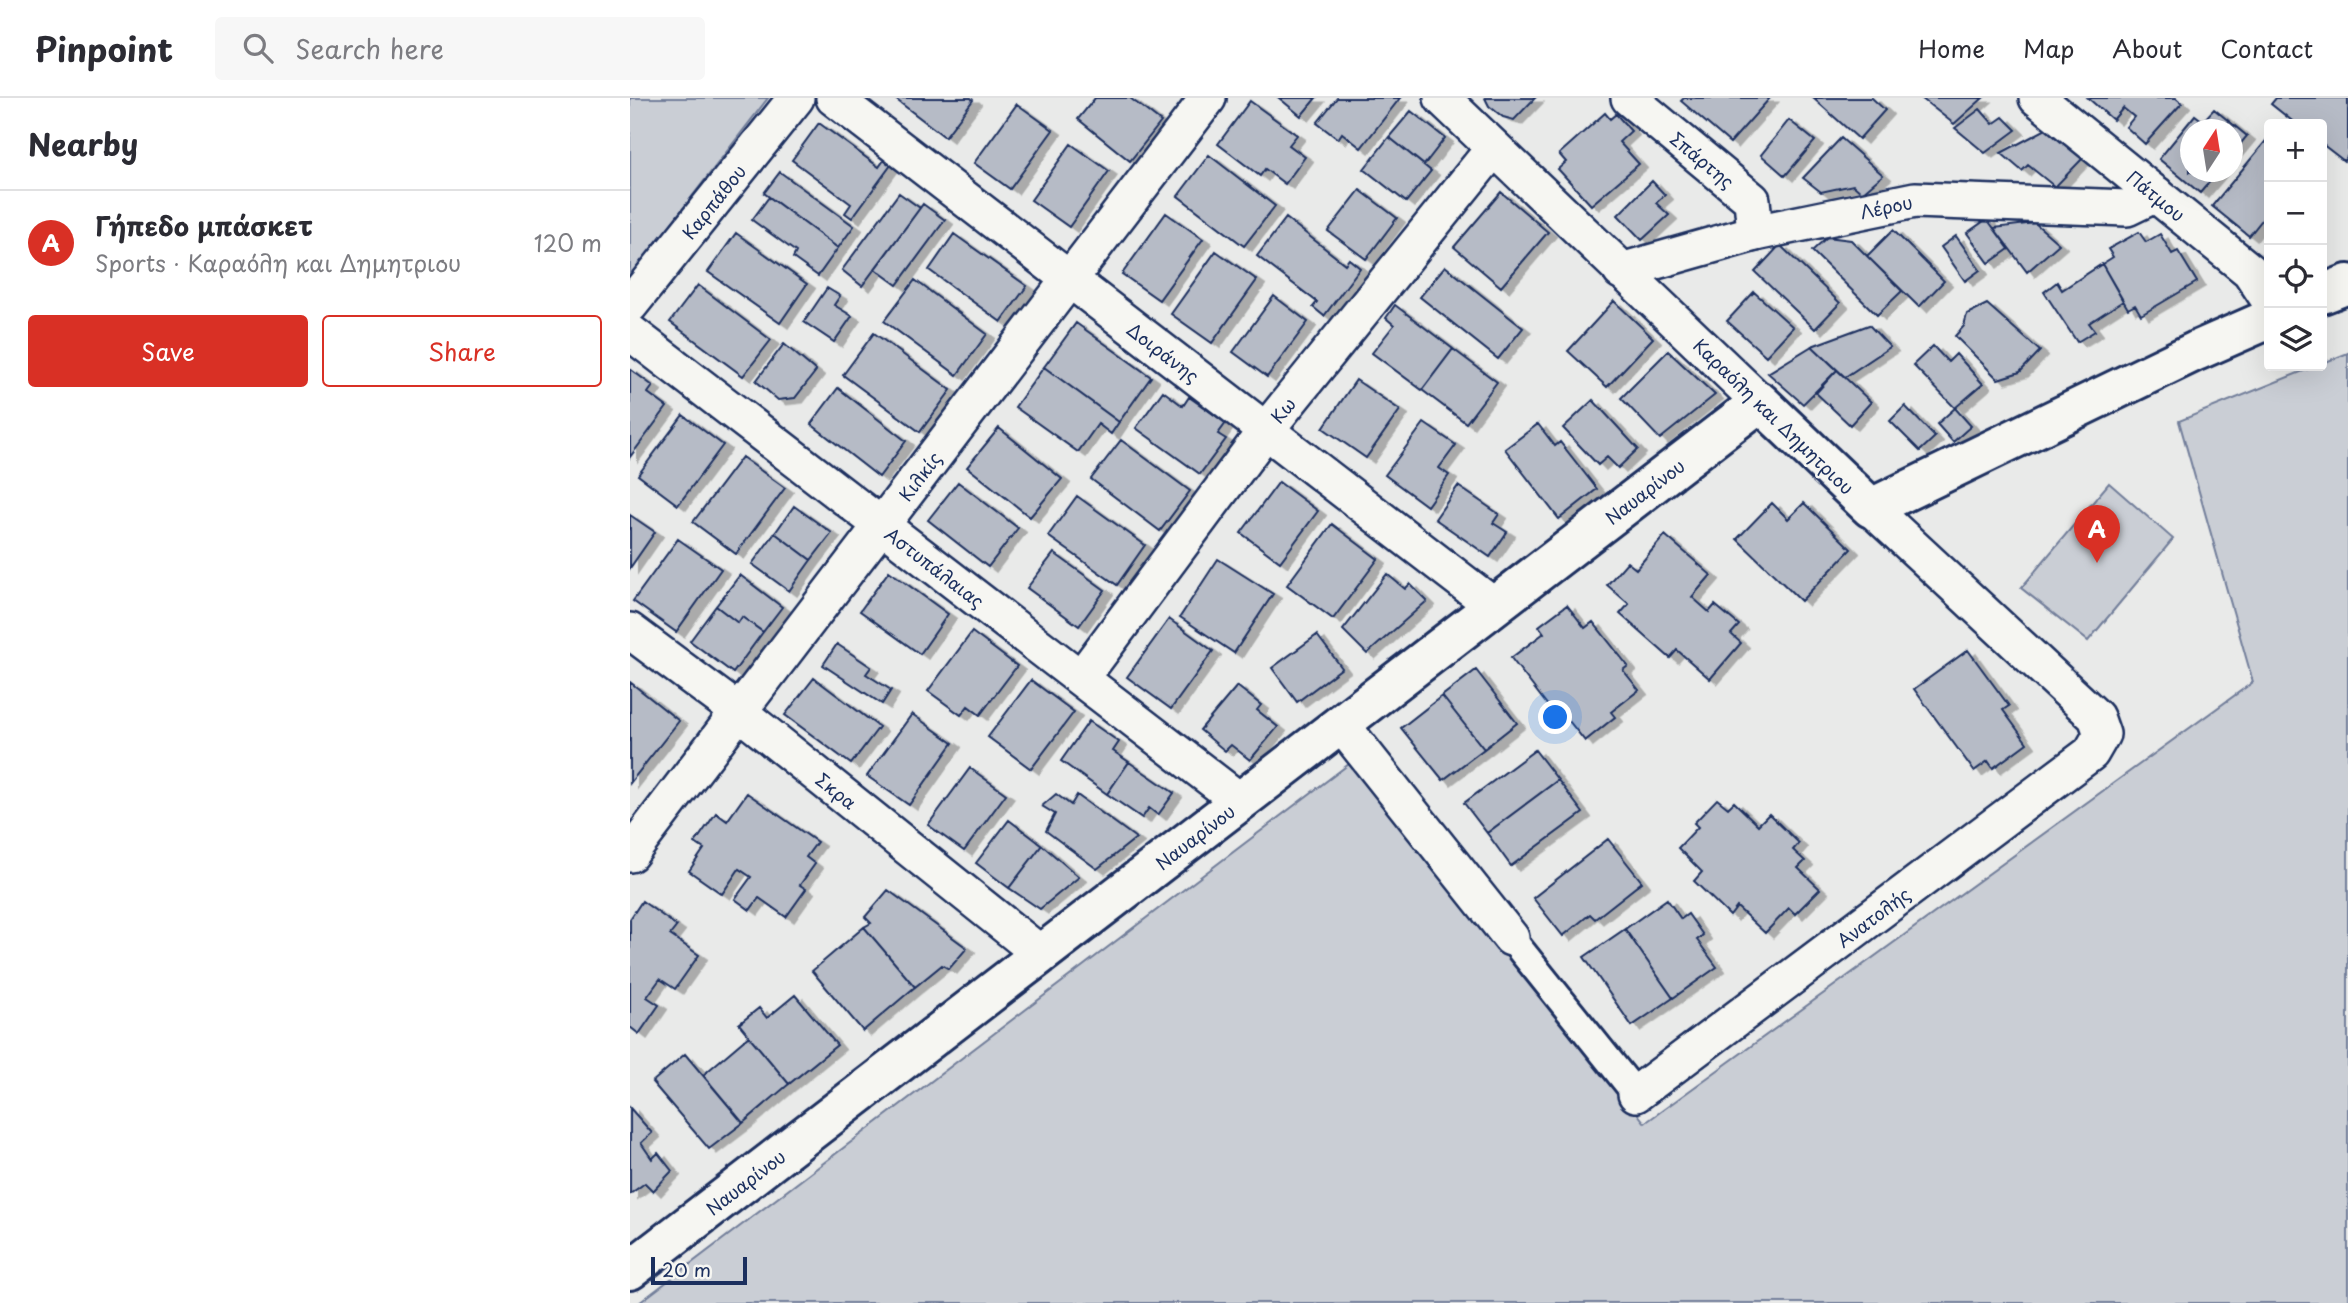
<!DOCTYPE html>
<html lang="en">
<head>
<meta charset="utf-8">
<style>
  body { margin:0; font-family:"Playpen Sans",sans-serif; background:#f7f7f7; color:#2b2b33 }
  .controls { position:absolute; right:21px; top:21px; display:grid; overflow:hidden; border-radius:7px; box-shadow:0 7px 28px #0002 }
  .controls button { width:63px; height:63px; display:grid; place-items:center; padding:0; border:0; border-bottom:2px solid #e1e1e2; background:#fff; color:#2b2b33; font:35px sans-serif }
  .compass { position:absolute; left:1550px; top:21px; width:63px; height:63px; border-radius:50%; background:#fff; box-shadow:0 7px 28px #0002; rotate:12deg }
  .scale { position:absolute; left:21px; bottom:18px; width:96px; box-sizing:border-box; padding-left:7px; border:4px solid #1b2f5e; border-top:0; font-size:19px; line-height:24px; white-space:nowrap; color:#1b2f5e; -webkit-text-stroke:5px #f6f6f2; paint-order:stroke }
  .you { position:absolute; left:926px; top:620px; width:24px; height:24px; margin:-18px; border:5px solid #fff; border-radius:50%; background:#1a73e8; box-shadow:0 0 0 10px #1a73e833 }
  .badge { display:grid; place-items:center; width:46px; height:46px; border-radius:50%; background:#d93025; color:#fff; font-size:23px; font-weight:700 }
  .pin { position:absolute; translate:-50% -58px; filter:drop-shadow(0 2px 4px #0008) }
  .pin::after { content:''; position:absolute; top:37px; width:24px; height:21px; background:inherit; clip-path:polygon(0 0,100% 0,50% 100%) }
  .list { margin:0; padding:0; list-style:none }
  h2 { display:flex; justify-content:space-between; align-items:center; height:91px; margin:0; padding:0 28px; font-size:30px }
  h2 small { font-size:23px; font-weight:400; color:#7c7c81 }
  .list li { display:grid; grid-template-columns:46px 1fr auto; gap:21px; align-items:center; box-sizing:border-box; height:105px; padding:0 28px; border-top:2px solid #e1e1e2 }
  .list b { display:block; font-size:26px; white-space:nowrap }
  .list p { margin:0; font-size:23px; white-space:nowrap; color:#7c7c81 }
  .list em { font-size:23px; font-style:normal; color:#7c7c81 }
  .actions { display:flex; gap:14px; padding:21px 28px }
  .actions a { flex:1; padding:16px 0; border:2px solid #d93025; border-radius:7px; text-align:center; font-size:24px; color:#d93025 }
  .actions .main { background:#d93025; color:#fff }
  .icon { flex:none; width:38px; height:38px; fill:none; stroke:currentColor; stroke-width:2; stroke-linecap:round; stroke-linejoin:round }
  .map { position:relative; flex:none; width:1718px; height:1205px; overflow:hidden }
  header { display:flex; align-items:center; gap:42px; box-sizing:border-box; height:98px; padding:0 35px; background:#fff; border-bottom:2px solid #e1e1e2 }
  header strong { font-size:33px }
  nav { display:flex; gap:38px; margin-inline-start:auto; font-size:24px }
  .search { width:490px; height:63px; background:#f7f7f7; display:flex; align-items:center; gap:18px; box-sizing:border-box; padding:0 24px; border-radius:7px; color:#7c7c81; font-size:26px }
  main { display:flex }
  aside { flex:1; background:#fff }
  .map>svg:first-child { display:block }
  .green { fill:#caced5; stroke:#727e9a; stroke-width:2 }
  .building { fill:#b6bbc6; stroke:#1b2f5e; stroke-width:2; filter:url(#shadow) }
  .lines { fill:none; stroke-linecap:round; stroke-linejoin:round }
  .pedestrian-casing { stroke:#1b2f5e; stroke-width:32 }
  .minor-casing { stroke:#1b2f5e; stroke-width:40 }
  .tertiary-casing { stroke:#1b2f5e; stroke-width:44 }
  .pedestrian { stroke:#f6f6f2; stroke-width:26 }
  .minor { stroke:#f6f6f2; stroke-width:35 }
  .tertiary { stroke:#f6f6f2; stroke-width:38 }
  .labels { text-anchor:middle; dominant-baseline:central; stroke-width:5; stroke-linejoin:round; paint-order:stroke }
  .street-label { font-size:18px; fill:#1b2f5e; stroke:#f6f6f2 }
</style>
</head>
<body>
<header>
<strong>Pinpoint</strong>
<div class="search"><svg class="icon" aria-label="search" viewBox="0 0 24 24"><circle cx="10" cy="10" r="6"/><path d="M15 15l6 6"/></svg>Search here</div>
<nav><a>Home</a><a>Map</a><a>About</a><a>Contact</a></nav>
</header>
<main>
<aside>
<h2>Nearby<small></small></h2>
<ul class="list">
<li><span class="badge">A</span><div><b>Γήπεδο μπάσκετ</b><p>Sports · Καραόλη και Δημητριου</p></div><em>120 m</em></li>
</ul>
<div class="actions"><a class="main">Save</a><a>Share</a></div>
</aside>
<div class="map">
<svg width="1718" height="1205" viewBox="0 0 1718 1205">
  <defs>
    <filter id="shadow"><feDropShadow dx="8" dy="4.5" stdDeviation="0" flood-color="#0004"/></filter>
  </defs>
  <rect width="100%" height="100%" fill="#e9eae9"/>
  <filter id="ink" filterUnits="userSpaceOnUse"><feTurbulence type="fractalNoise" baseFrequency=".0143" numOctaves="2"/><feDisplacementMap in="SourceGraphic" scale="14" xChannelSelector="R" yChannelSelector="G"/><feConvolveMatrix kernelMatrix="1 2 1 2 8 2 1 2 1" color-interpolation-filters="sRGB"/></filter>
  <g filter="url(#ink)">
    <path class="green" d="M 0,0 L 138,0 L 0,179 Z
      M 1718,255 L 1718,1205 L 9,1205 L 727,660 L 1015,1025 L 1623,584 L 1549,323 Z
      M 1479,385 L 1543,441 L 1458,543 L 1391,490 Z"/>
    <path class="building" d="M 264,0 L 341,0 L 343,2 L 315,39 Z
      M 465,0 L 500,0 L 531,24 L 500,63 L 448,21 Z
      M 649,0 L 686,0 L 671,18 Z
      M 707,0 L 770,0 L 731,50 L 712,35 L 708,41 L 687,25 Z
      M 855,0 L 905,0 L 884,22 L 873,19 L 859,8 Z
      M 1054,0 L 1140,0 L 1100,45 L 1051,3 Z
      M 1183,0 L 1242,0 L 1255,12 L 1229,41 Z
      M 1291,0 L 1353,0 L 1324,26 Z
      M 1458,0 L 1546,0 L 1552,5 L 1515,46 L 1496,29 L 1504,19 L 1493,10 L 1483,22 Z
      M 1646,0 L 1718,0 L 1718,57 L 1714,63 L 1692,46 L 1692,26 L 1666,26 L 1641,6 Z
      M 620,3 L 667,37 L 659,47 L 675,59 L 655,86 L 635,71 L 630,78 L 588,46 Z
      M 387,6 L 423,32 L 380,91 L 344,65 Z
      M 1350,11 L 1363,26 L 1373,19 L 1386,32 L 1355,55 L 1325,30 Z
      M 1584,11 L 1617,38 L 1602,56 L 1602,32 L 1560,32 L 1560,74 L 1588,74 L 1570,95 L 1529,61 L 1565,17 L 1573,23 Z
      M 781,13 L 815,40 L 794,67 L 759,39 Z
      M 975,15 L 980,21 L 986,16 L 1001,33 L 989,44 L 1009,66 L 961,107 L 928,71 L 936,64 L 929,56 Z
      M 1159,22 L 1185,43 L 1155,78 L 1131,57 Z
      M 189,25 L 249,69 L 254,62 L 261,67 L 222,120 L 215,115 L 221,106 L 162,62 Z
      M 1420,29 L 1454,59 L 1425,89 L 1398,67 L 1392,73 L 1371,55 Z
      M 759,39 L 801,73 L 776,104 L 734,71 Z
      M 1639,39 L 1639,113 L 1619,138 L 1582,108 Z
      M 1211,40 L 1253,77 L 1232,95 L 1223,87 L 1191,94 L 1173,80 Z
      M 441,46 L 479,73 L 439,129 L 401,102 Z
      M 579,57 L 645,108 L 614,148 L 548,98 Z
      M 150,74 L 224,128 L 208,150 L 134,95 Z
      M 1022,83 L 1035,97 L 1026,105 L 1039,117 L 1012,142 L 988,117 Z
      M 730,92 L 767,120 L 736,161 L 698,133 Z
      M 871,94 L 918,134 L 871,189 L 824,149 Z
      M 269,95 L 290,110 L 232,188 L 212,172 Z
      M 139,99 L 208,150 L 188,178 L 163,160 L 166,154 L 122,122 Z
      M 293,106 L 315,122 L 267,187 L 245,171 Z
      M 536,115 L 573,141 L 529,202 L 492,176 Z
      M 656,120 L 715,166 L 719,161 L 730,170 L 694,218 L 683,209 L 687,204 L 627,158 Z
      M 1357,121 L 1379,151 L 1359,165 L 1337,135 Z
      M 1405,125 L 1429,146 L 1397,174 L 1364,130 Z
      M 1263,132 L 1314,183 L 1289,209 L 1237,158 Z
      M 1509,134 L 1516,144 L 1530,136 L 1542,156 L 1548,153 L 1567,184 L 1511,217 L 1505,207 L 1498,211 L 1472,166 L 1483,159 L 1478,151 Z
      M 106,135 L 177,186 L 150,225 L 78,174 Z
      M 324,136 L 397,188 L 371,224 L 299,172 Z
      M 1326,138 L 1350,172 L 1335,183 L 1311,149 Z
      M 1197,139 L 1221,142 L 1272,193 L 1247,217 L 1182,153 Z
      M 1150,147 L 1210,205 L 1185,231 L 1125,174 Z
      M 586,153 L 627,182 L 582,245 L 541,216 Z
      M 1472,166 L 1493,203 L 1459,225 L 1465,233 L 1447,244 L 1414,194 L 1427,184 L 1432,192 Z
      M 815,168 L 893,230 L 868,261 L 790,199 Z
      M 285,182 L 357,236 L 327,277 L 254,223 Z
      M 68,187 L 141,242 L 113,278 L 40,224 Z
      M 197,190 L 210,198 L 204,207 L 222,218 L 204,244 L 174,224 Z
      M 1124,194 L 1163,229 L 1136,258 L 1097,223 Z
      M 644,198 L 678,224 L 637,279 L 603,254 Z
      M 984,203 L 1023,240 L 977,289 L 938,253 Z
      M 1357,206 L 1410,253 L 1390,274 L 1368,281 L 1325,238 L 1334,228 L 1337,216 Z
      M 765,207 L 823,251 L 792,292 L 742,255 L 764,227 L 756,220 Z
      M 446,225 L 521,279 L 489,324 L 414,269 Z
      M 1239,227 L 1260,249 L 1215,279 L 1182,248 Z
      M 244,235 L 321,292 L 290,334 L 213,277 Z
      M 154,246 L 186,273 L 165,300 L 148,302 L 126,283 Z
      M 1182,248 L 1207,272 L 1173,306 L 1138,275 Z
      M 1303,248 L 1318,264 L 1326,256 L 1353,286 L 1325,310 L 1283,267 Z
      M 823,251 L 867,284 L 836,325 L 792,292 Z
      M 1038,253 L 1085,297 L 1030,341 L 991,300 Z
      M 414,269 L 489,324 L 481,336 L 468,326 L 448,354 L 385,309 Z
      M 0,271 L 23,288 L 18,295 L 37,309 L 0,359 Z
      M 1207,272 L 1241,304 L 1220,327 L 1186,295 Z
      M 726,282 L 770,312 L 736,360 L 693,330 Z
      M 208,290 L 276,343 L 249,379 L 181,326 Z
      M 533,293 L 553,308 L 559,299 L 596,325 L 588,336 L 596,341 L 570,376 L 506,330 Z
      M 963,302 L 1008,351 L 988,370 L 977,359 L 968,367 L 933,330 Z
      M 1275,308 L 1305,339 L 1290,353 L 1260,323 Z
      M 1325,310 L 1341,328 L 1323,344 L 1307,326 Z
      M 53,317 L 93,347 L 48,407 L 8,377 Z
      M 794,325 L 826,347 L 809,370 L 819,377 L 797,408 L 755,377 Z
      M 908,326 L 925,348 L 930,344 L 967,391 L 929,421 L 875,351 Z
      M 369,330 L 432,381 L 400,419 L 337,369 Z
      M 491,342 L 560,393 L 530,433 L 461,381 Z
      M 112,359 L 155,390 L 106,456 L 63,424 Z
      M 328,384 L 388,430 L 358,469 L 298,422 Z
      M 649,384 L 688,413 L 650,464 L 611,435 Z
      M 828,388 L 869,416 L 863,425 L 877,434 L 860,459 L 805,421 Z
      M 447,398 L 515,447 L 487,487 L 418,438 Z
      M 1142,405 L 1158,421 L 1174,405 L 1221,451 L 1171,503 L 1107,441 Z
      M 164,408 L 202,435 L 181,462 L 145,435 Z
      M 0,417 L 25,434 L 0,470 Z
      M 702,426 L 748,461 L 703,521 L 657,487 Z
      M 145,435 L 181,462 L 159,493 L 122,466 Z
      M 1035,437 L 1081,477 L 1062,499 L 1079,514 L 1085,507 L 1109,527 L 1101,536 L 1111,545 L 1080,581 L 1047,552 L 1040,560 L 990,516 L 999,506 L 977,487 L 997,464 L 1006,471 Z
      M 48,441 L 91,471 L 46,534 L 3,503 Z
      M 424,455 L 475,492 L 449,528 L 397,490 Z
      M 588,461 L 643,496 L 604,555 L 550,519 Z
      M 259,473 L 318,516 L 290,556 L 230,513 Z
      M 757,476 L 775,491 L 780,486 L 797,503 L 737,556 L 713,532 Z
      M 110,477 L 152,509 L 133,534 L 112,519 L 108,525 L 86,508 Z
      M 937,507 L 955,530 L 963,524 L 998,568 L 993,572 L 1009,592 L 981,614 L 985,619 L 955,643 L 931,613 L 925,617 L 881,560 L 914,535 L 909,528 Z
      M 86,508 L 108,525 L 112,519 L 133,534 L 103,575 L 60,543 Z
      M 539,521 L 583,553 L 541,611 L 497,579 Z
      M 342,534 L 387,568 L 350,617 L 338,608 L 331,617 L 298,593 Z
      M 687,537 L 712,570 L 667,604 L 642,570 Z
      M 207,546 L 241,569 L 236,576 L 261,592 L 252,606 L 193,567 Z
      M 1338,552 L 1379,608 L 1373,612 L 1397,645 L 1363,670 L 1358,663 L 1344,673 L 1284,591 Z
      M 846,572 L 887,625 L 854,651 L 812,598 Z
      M 184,580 L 249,629 L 221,666 L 155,617 Z
      M 401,582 L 444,614 L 401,671 L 358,639 Z
      M 0,584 L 49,623 L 0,685 Z
      M 607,588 L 631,607 L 627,612 L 648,629 L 620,662 L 601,647 L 595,653 L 570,632 Z
      M 812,598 L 854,651 L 813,682 L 771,630 Z
      M 282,616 L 323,645 L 279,707 L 237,678 Z
      M 459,623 L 489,644 L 483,653 L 499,664 L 477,696 L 431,663 Z
      M 905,652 L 928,682 L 857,735 L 834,705 Z
      M 499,664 L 544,695 L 528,717 L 519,710 L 512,720 L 477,696 Z
      M 340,670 L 376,696 L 334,753 L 298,727 Z
      M 928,682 L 953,715 L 881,768 L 857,735 Z
      M 117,695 L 187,744 L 176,759 L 185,766 L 170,787 L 176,791 L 156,819 L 129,800 L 120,812 L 105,801 L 121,779 L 109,771 L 92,796 L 59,773 L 74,751 L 65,745 L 86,715 L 97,723 Z
      M 426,696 L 441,707 L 447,697 L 506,740 L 467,771 L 416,733 L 425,716 L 412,708 Z
      M 1087,701 L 1098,710 L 1104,704 L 1128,727 L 1139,716 L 1169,745 L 1163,752 L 1175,763 L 1168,770 L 1190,791 L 1165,816 L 1159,810 L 1135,835 L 1107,809 L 1100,818 L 1064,783 L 1072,774 L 1048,750 L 1068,729 L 1064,725 Z
      M 379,722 L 412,747 L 379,790 L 346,765 Z
      M 978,741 L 1012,784 L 965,821 L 960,816 L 933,838 L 903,800 Z
      M 412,747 L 449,779 L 410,811 L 379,790 Z
      M 258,792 L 337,850 L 319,871 L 312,867 L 285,889 L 234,829 L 241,825 L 235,819 Z
      M 1037,801 L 1051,821 L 1058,816 L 1073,837 L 1067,842 L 1087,869 L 1043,900 L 995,831 Z
      M 12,803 L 47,828 L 40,837 L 69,857 L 45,891 L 30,881 L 17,899 L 29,907 L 9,936 L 0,929 L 0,821 Z
      M 234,829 L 285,889 L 233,933 L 182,873 Z
      M 995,831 L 1043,900 L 1002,928 L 954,859 Z
      M 165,897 L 207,947 L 159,986 L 109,926 L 129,910 L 137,920 Z
      M 119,938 L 159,986 L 113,1025 L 73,977 Z
      M 55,956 L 113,1025 L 79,1051 L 22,984 Z
      M 0,1010 L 22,1035 L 11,1045 L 22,1061 L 28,1055 L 42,1073 L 23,1093 L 15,1085 L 0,1096 Z"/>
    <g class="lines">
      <defs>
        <path id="pedestrian" d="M 881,840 L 1006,996"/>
        <g id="minor">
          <path id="s1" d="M 204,0 L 864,508"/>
          <path d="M 812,0 L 1130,304"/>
          <path id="s2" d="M 999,0 L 1122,102 L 1125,135"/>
          <path id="s3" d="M 1407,0 L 1620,173 L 1639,202"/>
          <path id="s4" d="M 991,173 L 1125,135 L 1285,102 L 1497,110 L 1526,96"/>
          <path id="s5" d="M 0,207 L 166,0"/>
          <path id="s6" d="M 0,234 L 610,703"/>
          <path id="s7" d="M 0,533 L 109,614 L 411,856"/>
          <path id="s8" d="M 452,579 L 636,332 L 864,50"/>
          <path d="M 711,626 L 881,840"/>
          <path id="s9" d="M 0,756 L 578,0"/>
          <path id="s10" d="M 1006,996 L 1461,655 L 1472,636 L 1466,619 L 1241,410"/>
        </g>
        <g id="tertiary">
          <path d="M 1692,196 L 1718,186"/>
          <path id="s11" d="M 0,1172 L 1130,304 L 1241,410 L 1566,253 L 1639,221"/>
        </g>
      </defs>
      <use href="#pedestrian" class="pedestrian-casing"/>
      <use href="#minor" class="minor-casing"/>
      <use href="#tertiary" class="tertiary-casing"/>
      <use href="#pedestrian" class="pedestrian"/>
      <use href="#minor" class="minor"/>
      <use href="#tertiary" class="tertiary"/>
    </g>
  </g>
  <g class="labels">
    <g class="street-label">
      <text stroke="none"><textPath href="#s2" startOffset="96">Σπάρτης</textPath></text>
      <text stroke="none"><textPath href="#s3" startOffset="154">Πάτμου</textPath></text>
      <text stroke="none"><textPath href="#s5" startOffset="133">Καρπάθου</textPath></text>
      <text stroke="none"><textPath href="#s4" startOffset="273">Λέρου</textPath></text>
      <text stroke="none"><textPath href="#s1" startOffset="416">Δοιράνης</textPath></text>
      <text stroke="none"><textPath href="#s8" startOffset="334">Κω</textPath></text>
      <text transform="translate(1144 318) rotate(44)">Καραόλη και Δημητριου</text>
      <text stroke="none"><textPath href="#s9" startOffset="476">Κιλκίς</textPath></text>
      <text stroke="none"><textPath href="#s11" startOffset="1279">Ναυαρίνου</textPath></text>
      <text stroke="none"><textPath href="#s6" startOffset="385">Αστυπάλαιας</textPath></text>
      <text stroke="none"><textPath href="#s7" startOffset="261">Σκρα</textPath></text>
      <text stroke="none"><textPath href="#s11" startOffset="712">Ναυαρίνου</textPath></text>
      <text stroke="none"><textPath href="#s10" startOffset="296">Ανατολής</textPath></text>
      <text stroke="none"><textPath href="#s11" startOffset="145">Ναυαρίνου</textPath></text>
    </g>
  </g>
</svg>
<div class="controls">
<button>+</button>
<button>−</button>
<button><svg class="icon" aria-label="locate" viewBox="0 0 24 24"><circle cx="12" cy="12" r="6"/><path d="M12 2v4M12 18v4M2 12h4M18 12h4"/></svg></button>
<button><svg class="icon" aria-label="layers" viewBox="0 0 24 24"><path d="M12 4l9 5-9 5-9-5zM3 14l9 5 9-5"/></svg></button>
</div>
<svg class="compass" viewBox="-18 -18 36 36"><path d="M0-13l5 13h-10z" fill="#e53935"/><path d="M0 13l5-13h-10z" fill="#7c7c81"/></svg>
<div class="scale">20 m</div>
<div class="you"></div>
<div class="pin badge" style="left:1467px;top:465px">A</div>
</div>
</main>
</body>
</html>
